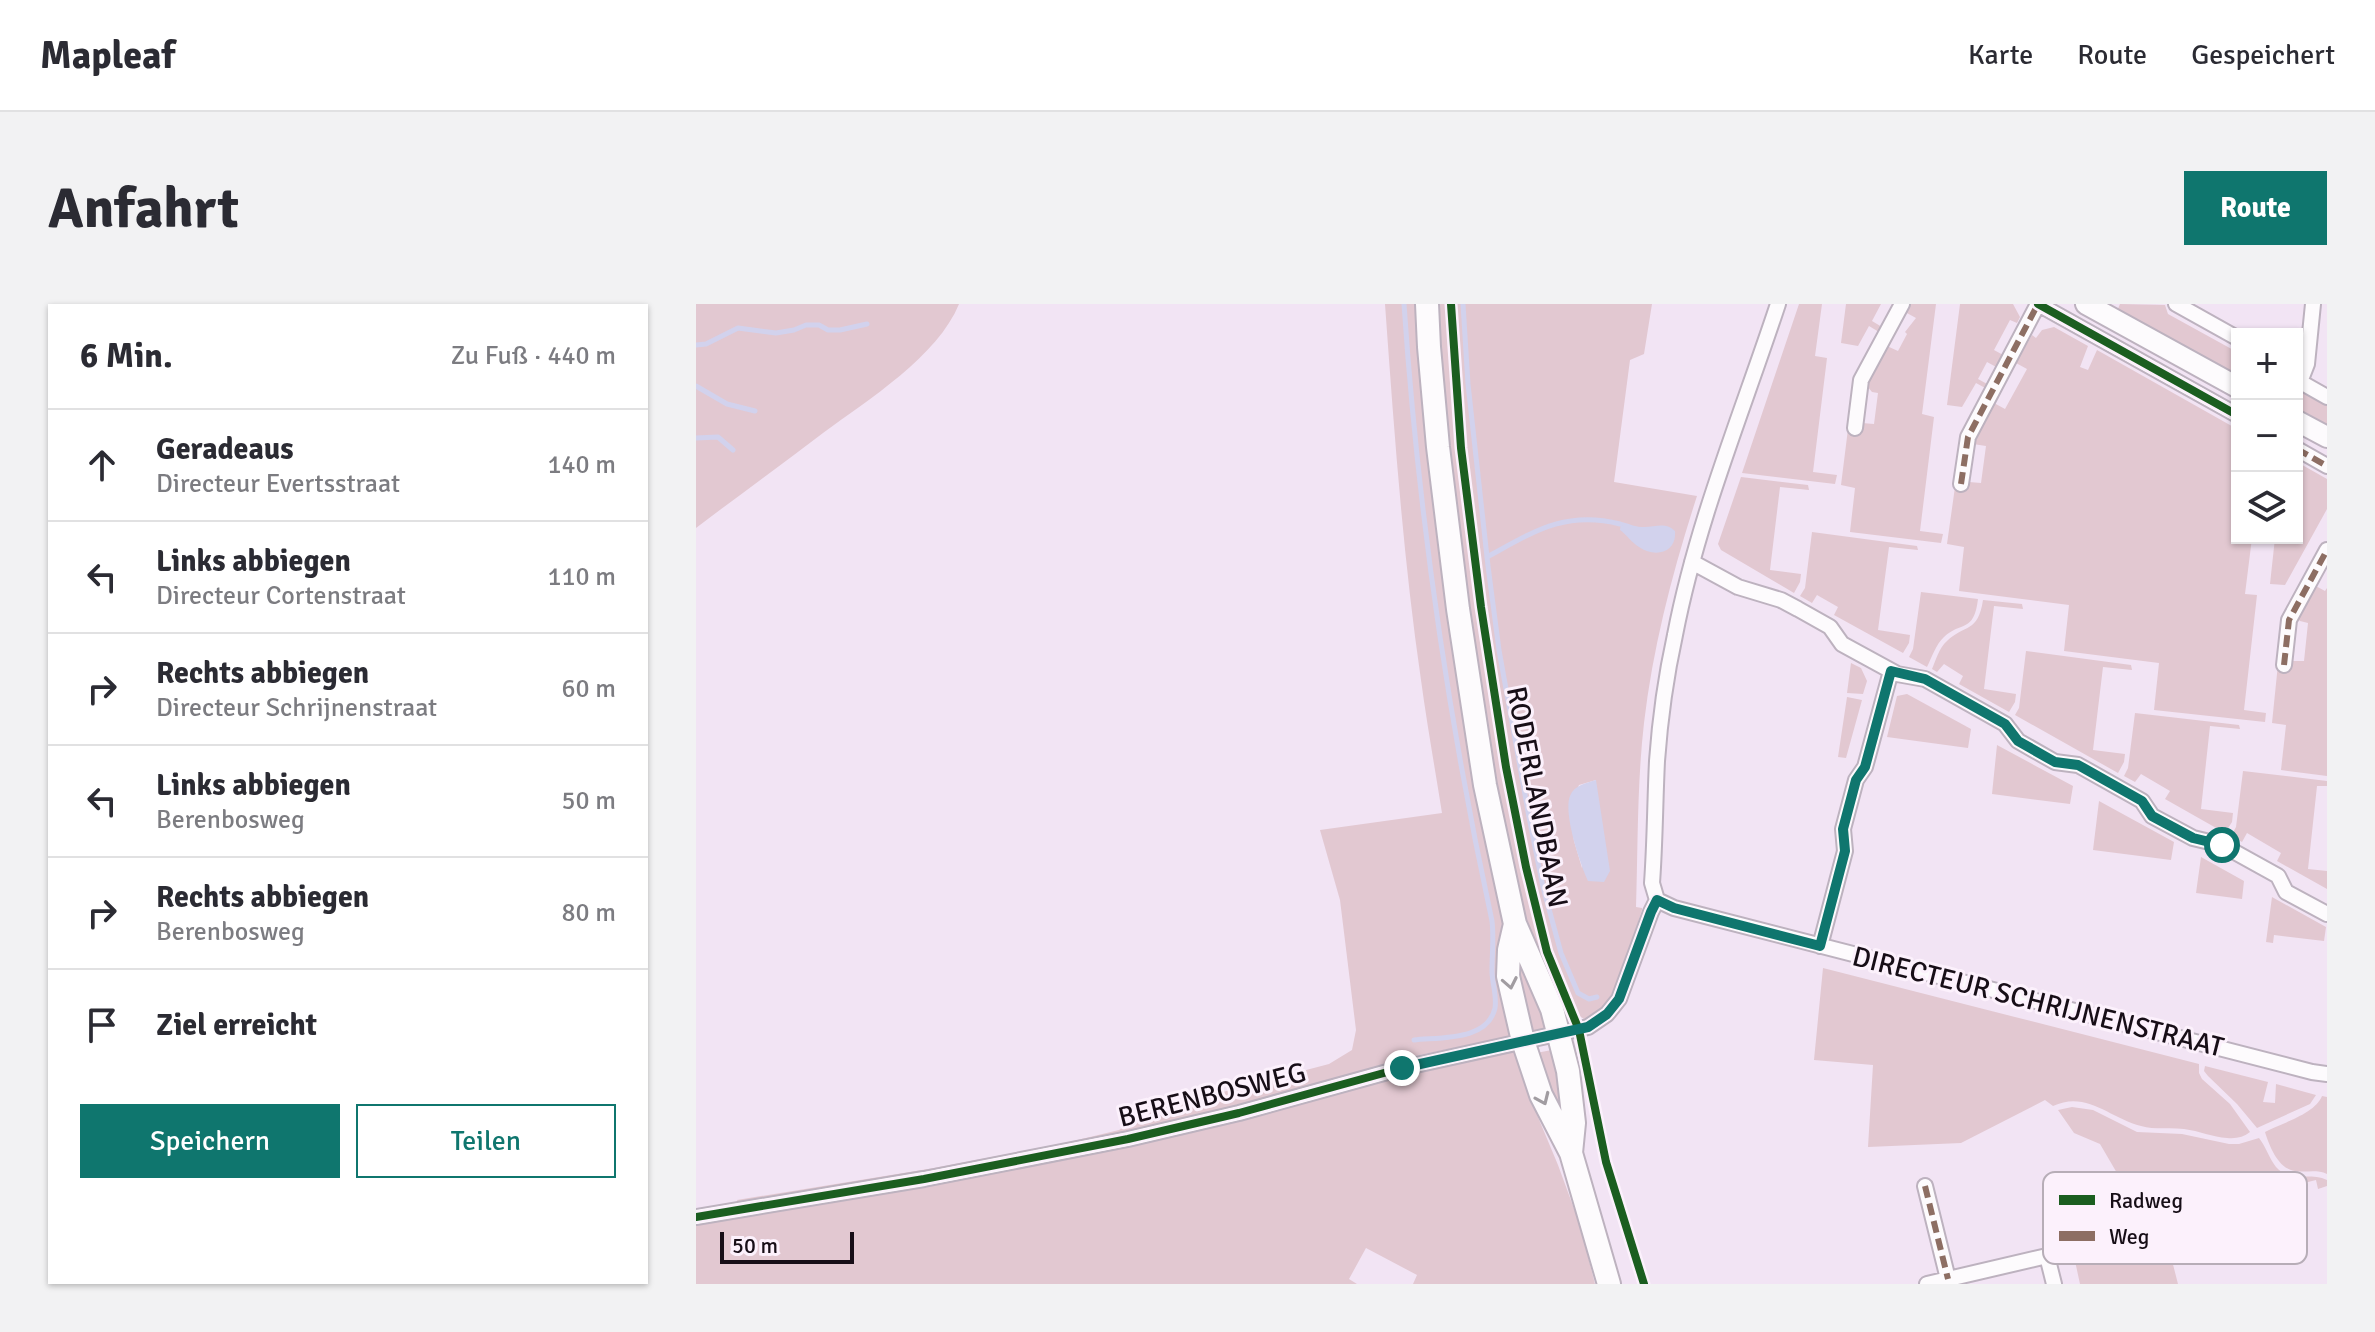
<!DOCTYPE html>
<html lang="de">
<head>
<meta charset="utf-8">
<style>
  body { margin:0; font-family:Signika,sans-serif; background:#f2f2f3; color:#2b2b33 }
  .controls { position:absolute; right:24px; top:24px; display:grid; overflow:hidden; border-radius:0px; box-shadow:0 2px 6px #0004 }
  .controls button { width:72px; height:72px; display:grid; place-items:center; padding:0; border:0; border-bottom:2px solid #e1e1e2; background:#fff; color:#2b2b33; font:40px sans-serif }
  .scale { position:absolute; left:24px; bottom:20px; width:134px; box-sizing:border-box; padding-left:8px; border:4px solid #170e17; border-top:0; font-size:22px; line-height:28px; white-space:nowrap; color:#170e17; -webkit-text-stroke:6px #fcf1fc; paint-order:stroke }
  .stop { position:absolute; width:24px; height:24px; margin:-18px; border:6px solid #0f766e; border-radius:50%; background:#fff }
  .stop.end { background:#0f766e; border-color:#fff; box-shadow:0 2px 8px #0008 }
  .list { margin:0; padding:0; list-style:none }
  h2 { display:flex; justify-content:space-between; align-items:center; height:104px; margin:0; padding:0 32px; font-size:34px }
  h2 small { font-size:26px; font-weight:400; color:#7c7c81 }
  .list li { display:grid; grid-template-columns:52px 1fr auto; gap:24px; align-items:center; box-sizing:border-box; height:112px; padding:0 32px; border-top:2px solid #e1e1e2 }
  .list b { display:block; font-size:30px; white-space:nowrap }
  .list p { margin:0; font-size:26px; white-space:nowrap; color:#7c7c81 }
  .list em { font-size:26px; font-style:normal; color:#7c7c81 }
  .actions { display:flex; gap:16px; padding:24px 32px }
  .actions a { flex:1; padding:18px 0; border:2px solid #0f766e; border-radius:0px; text-align:center; font-size:28px; color:#0f766e }
  .actions .main { background:#0f766e; color:#fff }
  .icon { flex:none; width:44px; height:44px; fill:none; stroke:currentColor; stroke-width:2; stroke-linecap:round; stroke-linejoin:round }
  .map { position:relative; flex:none; width:1631px; height:980px; overflow:hidden; border-radius:0px }
  header { display:flex; align-items:center; gap:48px; box-sizing:border-box; height:112px; padding:0 40px; background:#fff; border-bottom:2px solid #e1e1e2 }
  header strong { font-size:38px }
  nav { display:flex; gap:44px; margin-inline-start:auto; font-size:28px }
  .intro { display:flex; align-items:center; justify-content:space-between; box-sizing:border-box; height:192px; padding:0 48px }
  h1 { margin:0; font-size:56px }
  .button { padding:20px 36px; border-radius:0px; background:#0f766e; color:#fff; font-size:28px; font-weight:700 }
  main { display:flex; gap:48px; padding:0 48px }
  aside { flex:1; background:#fff; border-radius:0px; box-shadow:0 2px 6px #0004 }
  .map>svg:first-child { display:block }
  .green { fill:#e2c8d1; fill-rule:evenodd }
  .water { fill:#d2d2ed }
  .lines { fill:none; stroke-linecap:round; stroke-linejoin:round }
  .stream { stroke:#d2d2ed; stroke-width:5 }
  .street-casing { stroke:#bdb2bf; stroke-width:18 }
  .secondary-casing { stroke:#bdb2bf; stroke-width:24 }
  .primary-casing { stroke:#bdb2bf; stroke-width:26 }
  .street { stroke:#fdfbfd; stroke-width:14 }
  .secondary { stroke:#fdfbfd; stroke-width:20 }
  .primary { stroke:#fdfbfd; stroke-width:22 }
  .quiet { stroke:#8d6e63; stroke-width:6; stroke-dasharray:12 6; stroke-linecap:butt }
  .cycleway-casing { stroke:#fcf1fc; stroke-width:13 }
  .cycleway { stroke:#1b5e20; stroke-width:8 }
  .oneway { stroke:#a19ca1 }
  .route { stroke:#0f766e; stroke-width:10 }
  .labels { text-anchor:middle; dominant-baseline:central; stroke-width:6; stroke-linejoin:round; paint-order:stroke }
  .street-label { font-size:28px; fill:#170e17; stroke:#fcf1fc }
  .key { fill:#fcf1fc; stroke:#b7adb7; stroke-width:2 }
  .key-label { font-size:22px; fill:#170e17 }
</style>
</head>
<body>
<header>
<strong>Mapleaf</strong>
<nav><a>Karte</a><a>Route</a><a>Gespeichert</a></nav>
</header>
<div class="intro"><h1>Anfahrt</h1><a class="button">Route</a></div>
<main>
<aside>
<h2>6 Min.<small>Zu Fuß · 440 m</small></h2>
<ul class="list">
<li><svg class="icon" aria-label="ahead" viewBox="0 0 24 24"><path d="M12 20V5M6 11l6-6 6 6"/></svg><div><b>Geradeaus</b><p>Directeur Evertsstraat</p></div><em>140 m</em></li>
<li><svg class="icon" aria-label="left" viewBox="0 0 24 24"><path d="M17 20v-9H6M10 6l-5 5 5 5"/></svg><div><b>Links abbiegen</b><p>Directeur Cortenstraat</p></div><em>110 m</em></li>
<li><svg class="icon" aria-label="right" viewBox="0 0 24 24"><path d="M7 20v-9h11M14 6l5 5-5 5"/></svg><div><b>Rechts abbiegen</b><p>Directeur Schrijnenstraat</p></div><em>60 m</em></li>
<li><svg class="icon" aria-label="left" viewBox="0 0 24 24"><path d="M17 20v-9H6M10 6l-5 5 5 5"/></svg><div><b>Links abbiegen</b><p>Berenbosweg</p></div><em>50 m</em></li>
<li><svg class="icon" aria-label="right" viewBox="0 0 24 24"><path d="M7 20v-9h11M14 6l5 5-5 5"/></svg><div><b>Rechts abbiegen</b><p>Berenbosweg</p></div><em>80 m</em></li>
<li><svg class="icon" aria-label="arrive" viewBox="0 0 24 24"><path d="M6 21V4h12l-3 4 3 4H6"/></svg><div><b>Ziel erreicht</b></div></li>
</ul>
<div class="actions"><a class="main">Speichern</a><a>Teilen</a></div>
</aside>
<div class="map">
<svg width="1631" height="980" viewBox="0 0 1631 980">
  <rect width="100%" height="100%" fill="#f2e4f4"/>
  <path class="green" d="M 0,0 L 263,0 C 242,52 172,96 127,129 C 85,161 42,192 0,224 Z
    M 689,0 L 723,0 L 808,620 L 821,731 L 704,755 L 660,774 L 387,841 L 43,901 L 41,896 L 238,864 L 369,839 L 423,826 L 438,817 L 444,810 L 633,760 L 656,746 L 660,726 L 644,596 L 624,526 L 746,509 C 739,465 731,420 725,376 C 707,252 698,126 689,0 Z
    M 740,0 L 751,0 L 754,66 L 770,226 L 785,330 L 814,506 L 840,626 L 877,719 L 865,722 L 833,640 L 800,483 L 780,371 L 752,160 Z
    M 759,0 L 956,0 L 948,50 L 934,56 L 918,178 L 1001,192 C 977,266 957,342 948,419 C 941,480 942,542 940,603 L 946,604 L 946,606 C 935,637 923,705 888,715 L 882,711 L 848,625 L 822,506 L 807,418 L 780,238 L 768,133 ZM 900,476 L 886,564 L 878,537 L 873,504 L 883,481 Z
    M 1103,0 L 1126,0 L 1119,52 L 1131,54 L 1117,168 L 1141,171 L 1139,180 L 1046,169 Z
    M 1150,0 L 1185,0 L 1176,17 L 1186,23 L 1183,28 L 1173,22 L 1162,42 L 1145,39 Z
    M 1213,0 L 1240,0 L 1226,110 L 1238,113 L 1224,227 L 1247,230 L 1245,239 L 1154,228 L 1159,184 L 1145,181 L 1152,125 L 1165,126 L 1166,119 L 1178,120 L 1182,89 L 1176,88 L 1171,82 L 1172,78 L 1191,42 L 1202,47 L 1211,30 L 1209,28 L 1220,14 L 1209,8 Z
    M 1264,0 L 1317,0 L 1324,13 L 1321,19 L 1314,16 L 1298,46 L 1309,52 L 1302,64 L 1291,58 L 1282,75 L 1293,81 L 1291,85 L 1280,79 L 1266,103 L 1251,101 Z
    M 1424,0 L 1469,1 L 1472,10 L 1541,48 L 1541,74 L 1421,7 Z
    M 1358,23 L 1392,42 L 1384,63 L 1392,66 L 1401,46 L 1541,125 L 1541,234 L 1556,234 L 1549,290 L 1561,291 L 1548,406 L 1570,409 L 1569,418 L 1458,406 L 1463,359 L 1368,347 L 1373,301 L 1263,287 L 1268,243 L 1251,240 L 1259,183 L 1271,185 L 1273,178 L 1285,179 L 1290,142 L 1277,140 L 1278,136 L 1298,99 L 1309,105 L 1331,65 L 1320,59 L 1336,31 L 1340,34 L 1346,26 Z
    M 1601,84 L 1631,101 L 1631,124 L 1601,108 Z
    M 1601,158 L 1631,175 L 1631,205 L 1589,281 L 1574,280 L 1579,234 L 1601,234 Z
    M 1045,173 L 1112,181 L 1113,186 L 1084,183 L 1074,266 L 1105,270 L 1104,278 L 1098,289 L 1025,246 L 1022,240 Z
    M 1116,228 L 1221,242 L 1222,246 L 1193,243 L 1182,326 L 1214,331 L 1213,339 L 1207,349 L 1138,311 L 1142,303 L 1121,291 L 1116,299 L 1104,292 L 1109,284 Z
    M 1618,281 L 1629,287 L 1631,284 L 1631,472 L 1585,466 L 1590,421 L 1576,419 L 1582,360 L 1595,357 L 1608,357 L 1612,319 L 1604,317 L 1600,313 Z
    M 1225,288 L 1282,295 C 1278,329 1265,317 1248,333 C 1240,340 1236,353 1231,363 L 1213,353 L 1217,345 Z
    M 1287,296 L 1326,300 L 1327,305 L 1298,302 L 1288,385 L 1320,390 L 1319,398 L 1313,408 L 1263,380 L 1267,372 L 1248,360 L 1241,368 L 1236,365 C 1240,356 1243,344 1251,337 C 1269,320 1282,329 1287,296 Z
    M 1330,347 L 1435,361 L 1436,366 L 1407,363 L 1397,446 L 1429,450 L 1428,458 L 1422,469 L 1319,411 L 1323,404 Z
    M 1155,359 L 1165,364 L 1171,377 L 1167,390 L 1151,389 Z
    M 1211,390 L 1275,425 L 1272,444 L 1191,433 L 1201,392 Z
    M 1151,393 L 1166,396 L 1150,454 L 1142,453 Z
    M 1439,409 L 1543,421 L 1544,425 L 1514,422 L 1505,505 L 1537,509 L 1536,518 L 1529,529 L 1469,495 L 1474,487 L 1445,470 L 1439,478 L 1428,472 L 1432,464 Z
    M 1301,441 L 1377,482 L 1374,500 L 1296,490 Z
    M 1547,467 L 1631,477 L 1631,482 L 1621,482 L 1612,565 L 1631,567 L 1631,585 L 1581,557 L 1585,549 L 1551,529 L 1546,538 L 1535,532 L 1540,523 Z
    M 1403,497 L 1478,538 L 1475,556 L 1397,546 Z
    M 1505,553 L 1548,577 L 1546,595 L 1500,589 Z
    M 1576,593 L 1630,623 L 1628,637 L 1578,631 L 1577,639 L 1570,638 Z
    M 820,636 L 855,723 L 830,728 L 823,702 Z
    M 1127,664 L 1503,760 L 1503,769 L 1506,775 L 1534,800 L 1554,828 C 1548,833 1540,835 1531,834 C 1517,833 1503,827 1488,825 C 1474,823 1459,826 1445,822 C 1414,814 1390,786 1357,802 L 1349,796 L 1265,839 L 1172,843 L 1177,761 L 1118,756 Z
    M 820,744 L 834,794 L 862,861 L 884,921 L 899,980 L 717,980 L 721,971 L 670,944 L 653,975 L 661,980 L 0,980 L 0,918 L 628,791 Z
    M 861,745 L 874,827 L 835,750 Z
    M 1509,762 L 1572,778 L 1567,798 L 1579,799 L 1580,780 L 1620,791 L 1614,800 L 1561,824 L 1541,800 L 1512,772 L 1508,767 Z
    M 1626,792 L 1631,793 L 1631,870 C 1620,865 1610,869 1599,867 C 1582,865 1573,841 1569,828 C 1586,819 1619,810 1626,792 Z
    M 1376,803 L 1397,806 L 1441,828 L 1486,830 L 1533,840 L 1543,840 L 1563,834 C 1570,843 1573,854 1580,863 C 1594,879 1614,868 1631,876 L 1631,882 L 1622,885 L 1620,876 L 1470,914 L 1474,930 L 1459,934 L 1404,840 L 1378,829 L 1362,806 Z
    M 1471,937 L 1482,980 L 1384,980 L 1379,957 Z"/>
  <path class="water" d="M 925,218 C 932,219 939,223 945,223 C 959,224 968,217 979,227 C 981,249 959,254 943,243 C 936,239 931,231 924,226 Z
    M 900,476 L 914,567 L 908,578 L 892,577 C 884,560 867,509 874,492 C 878,481 891,479 900,476 Z"/>
  <g class="lines">
    <path class="stream" d="M 708,0 C 722,208 752,414 796,617 C 798,634 796,649 796,667 C 796,679 801,691 799,704 C 792,737 744,733 718,736
      M 767,0 L 772,80 L 792,262 L 803,346 L 833,513 L 847,583 L 865,649 L 882,689 L 893,695 L 901,693
      M 0,41 L 10,40 L 42,24 L 80,29 L 98,26 L 110,21 L 123,21 L 132,26 L 144,26 L 171,20
      M 0,82 L 31,100 L 59,107
      M 0,134 L 22,133 L 37,146
      M 791,253 C 837,228 869,206 924,220"/>
    <defs>
      <path id="street" d="M 1342,0 L 1541,111
        M 1480,0 L 1541,34
        M 1601,76 L 1631,93
        M 1604,78 L 1611,60 L 1617,0
        M 1159,124 L 1165,76 L 1206,0
        M 1601,145 L 1631,162
        M 1265,180 L 1272,133 L 1342,0
        M 996,258 L 1042,283 L 1085,296 L 1102,305 L 1134,323 L 1146,340 L 1201,370 L 1229,375 L 1309,420 L 1322,437 L 1359,458 L 1382,461 L 1446,497 L 1456,512 L 1497,534 L 1526,541 L 1582,572 L 1590,588 L 1631,610
        M 1588,361 L 1593,316 L 1631,246
        M 961,596 L 978,604 L 1616,768 L 1631,770
        M 961,596 L 956,579 C 959,538 959,498 961,457 C 964,415 970,372 979,331 C 1001,217 1046,109 1082,0
        M 1124,642 L 1149,547 L 1147,525 L 1160,476 L 1169,463 L 1195,367
        M 1229,882 L 1252,975
        M 0,913 L 228,875 L 432,835 L 543,809 L 706,764 L 892,723 L 911,710 L 923,695 L 955,608 L 961,596
        M 1231,980 L 1351,952 L 1358,980"/>
      <path id="secondary" d="M 1390,0 L 1541,83
        M 1601,117 L 1631,133"/>
      <path id="primary" d="M 731,0 L 733,43 L 742,143 L 762,305 L 789,481 L 819,620 L 856,705 L 872,767 L 878,819 L 875,849
        M 819,620 L 813,646 L 812,672 L 827,737 L 845,791 L 875,849 L 913,980"/>
    </defs>
    <use href="#street" class="street-casing"/>
    <use href="#secondary" class="secondary-casing"/>
    <use href="#primary" class="primary-casing"/>
    <use href="#street" class="street"/>
    <use href="#secondary" class="secondary"/>
    <use href="#primary" class="primary"/>
    <path class="quiet" d="M 1601,145 L 1631,162
      M 1265,180 L 1272,133 L 1342,0
      M 1588,361 L 1593,316 L 1631,246
      M 1229,882 L 1252,975"/>
    <defs>
      <path id="cycleway" d="M 755,0 L 765,144 L 785,303 L 810,463 L 830,563 L 851,648 L 883,726 L 910,858 L 948,980
        M 1342,0 L 1541,111
        M 0,913 L 228,875 L 432,835 L 543,809 L 706,764 L 892,723 L 911,710 L 923,695 L 955,608 L 961,596"/>
    </defs>
    <use href="#cycleway" class="cycleway-casing"/>
    <use href="#cycleway" class="cycleway"/>
  </g>
  <defs><path id="oneway-chevron" d="M-2-3.5L2.5 0L-2 3.5" fill="none" stroke-width="1.6" stroke-linecap="round" stroke-linejoin="round" transform="scale(2)"/></defs>
  <g class="oneway">
    <use href="#oneway-chevron" transform="translate(814 679) rotate(79)"/>
    <use href="#oneway-chevron" transform="translate(847 795) rotate(66)"/>
  </g>
  <g class="lines">
    <path class="route" d="M 706,764 L 892,723 L 911,710 L 923,695 L 955,608 L 961,596 L 978,604 L 1124,642 L 1149,547 L 1147,525 L 1160,476 L 1169,463 L 1195,367 L 1229,375 L 1309,420 L 1322,437 L 1359,458 L 1382,461 L 1446,497 L 1456,512 L 1497,534 L 1526,541"/>
  </g>
  <g class="labels">
    <g class="street-label">
      <text transform="translate(841 493) rotate(79)">RODERLANDBAAN</text>
      <text transform="translate(1342 698) rotate(14)">DIRECTEUR SCHRIJNENSTRAAT</text>
      <text transform="translate(516 791) rotate(-14)">BERENBOSWEG</text>
    </g>
  </g>
  <rect x="1347" y="868" width="264" height="92" rx="12" class="key"/>
  <rect x="1363" y="891" width="36" height="10" fill="#1b5e20"/>
  <rect x="1363" y="927" width="36" height="10" fill="#8d6e63"/>
  <g class="key-label">
    <text x="1413" y="904">Radweg</text>
    <text x="1413" y="940">Weg</text>
  </g>
</svg>
<div class="controls">
<button>+</button>
<button>−</button>
<button><svg class="icon" aria-label="layers" viewBox="0 0 24 24"><path d="M12 4l9 5-9 5-9-5zM3 14l9 5 9-5"/></svg></button>
</div>
<div class="scale">50 m</div>
<div class="stop" style="left:1526px;top:541px"></div>
<div class="stop end" style="left:706px;top:764px"></div>
</div>
</main>
</body>
</html>
